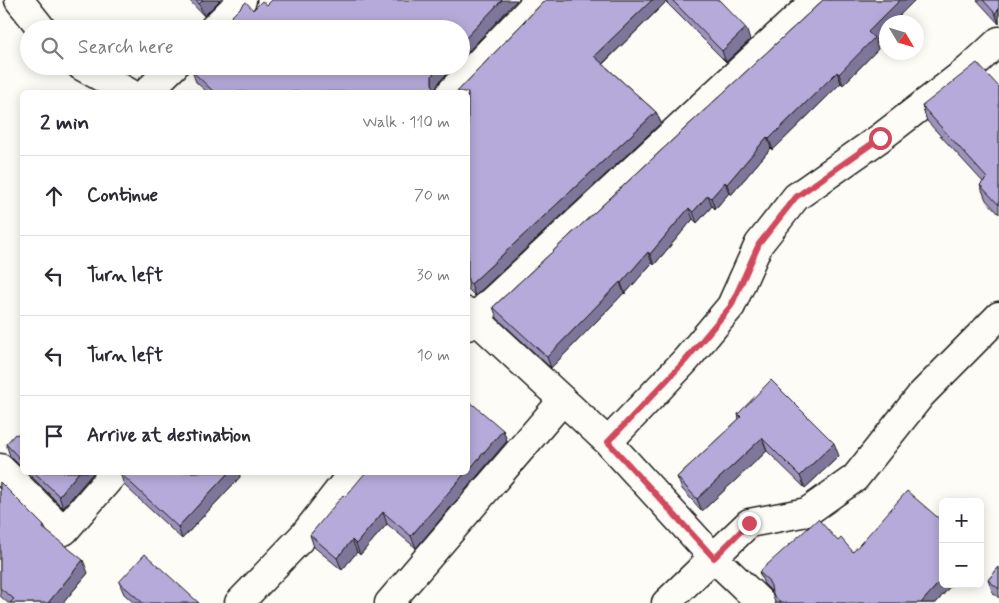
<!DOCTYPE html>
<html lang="en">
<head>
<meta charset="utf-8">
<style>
  body { margin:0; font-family:Mynerve,sans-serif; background:#f7f7f7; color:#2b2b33 }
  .controls { position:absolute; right:15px; bottom:15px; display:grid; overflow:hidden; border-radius:8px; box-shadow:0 2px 12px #0003 }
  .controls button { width:45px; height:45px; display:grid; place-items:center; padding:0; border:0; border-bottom:1px solid #e1e1e2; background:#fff; color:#2b2b33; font:25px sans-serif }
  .compass { position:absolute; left:879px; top:15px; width:45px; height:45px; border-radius:50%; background:#fff; box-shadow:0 2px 12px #0003; rotate:128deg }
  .stop { position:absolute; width:15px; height:15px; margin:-11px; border:4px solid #d1495b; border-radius:50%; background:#fff }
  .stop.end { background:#d1495b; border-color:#fff; box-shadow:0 1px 5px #0008 }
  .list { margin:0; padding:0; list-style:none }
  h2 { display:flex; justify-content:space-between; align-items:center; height:65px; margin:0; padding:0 20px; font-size:21px }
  h2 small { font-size:16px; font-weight:400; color:#7c7c81 }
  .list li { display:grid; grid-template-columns:32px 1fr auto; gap:15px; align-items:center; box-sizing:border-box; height:80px; padding:0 20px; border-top:1px solid #e1e1e2 }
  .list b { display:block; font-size:19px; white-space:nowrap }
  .list em { font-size:16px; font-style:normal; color:#7c7c81 }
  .icon { flex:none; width:28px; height:28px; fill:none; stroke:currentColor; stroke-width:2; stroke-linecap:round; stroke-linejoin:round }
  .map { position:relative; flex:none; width:999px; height:603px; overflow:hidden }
  .search { position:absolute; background:#fff; box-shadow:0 2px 12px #0003; left:20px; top:20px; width:450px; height:55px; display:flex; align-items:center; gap:12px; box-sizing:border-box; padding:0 18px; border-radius:28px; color:#7c7c81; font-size:19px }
  .panel { position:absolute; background:#fff; box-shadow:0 2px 12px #0003; left:20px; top:90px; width:450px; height:385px; border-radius:8px }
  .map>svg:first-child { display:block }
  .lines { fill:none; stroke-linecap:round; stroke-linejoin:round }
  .minor-casing { stroke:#1c1c1c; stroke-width:31 }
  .minor { stroke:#fdfcf7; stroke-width:28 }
  .wall { fill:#9d92bb; stroke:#1c1c1c }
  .shaded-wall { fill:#7f7799; stroke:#1c1c1c }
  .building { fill:#b6aada; stroke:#1c1c1c }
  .route { stroke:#d1495b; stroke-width:6 }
</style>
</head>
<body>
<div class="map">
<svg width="999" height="603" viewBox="0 0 999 603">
  <rect width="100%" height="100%" fill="#fdfcf7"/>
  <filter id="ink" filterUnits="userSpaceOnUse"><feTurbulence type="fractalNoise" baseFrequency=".02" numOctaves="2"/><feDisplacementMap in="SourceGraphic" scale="10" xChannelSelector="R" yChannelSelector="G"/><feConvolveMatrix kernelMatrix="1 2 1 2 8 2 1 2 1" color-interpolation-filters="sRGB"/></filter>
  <g filter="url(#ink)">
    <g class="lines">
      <defs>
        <path id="minor" d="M 19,0 L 42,29
          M 213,29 L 242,0
          M 81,66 L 128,92
          M 147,92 L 174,66
          M 451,92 L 539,0
          M 468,312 L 608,442 L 714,558 L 761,603
          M 468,326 L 474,318 L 816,0
          M 608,442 L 685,361 L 731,306 L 759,244 L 796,197 L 880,138 L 969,69 L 999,41
          M 0,468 L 64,531 L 115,472
          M 239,603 L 304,535 L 353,472
          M 389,603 L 562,401
          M 666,603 L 749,523 L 807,512 L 855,478 L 921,395 L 999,316"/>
      </defs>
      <use href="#minor" class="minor-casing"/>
      <use href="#minor" class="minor"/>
    </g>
    <path class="wall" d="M 189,0 L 220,0 L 204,16 Z
      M 545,0 L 719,0 L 750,40 L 726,62 L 666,2 L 603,64 L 656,112 L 661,123 L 475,296 L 468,289 L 468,92 L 458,91 Z
      M 823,0 L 915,0 L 875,40 L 878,49 L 843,85 L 841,83 L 773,150 L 771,148 L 731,195 L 729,193 L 715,209 L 712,206 L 697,223 L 693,219 L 654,265 L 652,263 L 625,294 L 624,293 L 551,368 L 497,318 L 493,307 Z
      M 977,0 L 999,0 L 999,24 Z
      M 192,71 L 440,81 L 436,88 L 436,91 L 437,92 L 207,92 L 196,82 Z
      M 999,87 L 999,214 L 986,200 L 980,185 L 983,182 L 927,121 L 922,106 Z
      M 738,414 L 839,456 L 805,488 L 767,451 L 702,511 L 682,489 L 677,477 L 739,419 Z
      M 22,430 L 22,468 L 10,456 L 6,444 L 17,435 Z
      M 503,430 L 507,441 L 416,548 L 387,524 L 360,555 L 357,552 L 342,570 L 314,547 L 310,535 L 345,497 Z
      M 27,472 L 94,472 L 63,508 Z
      M 120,472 L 239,472 L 240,477 L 182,539 L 124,485 L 120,473 Z
      M 0,482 L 44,526 L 46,530 L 88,573 L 63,603 L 8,603 L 0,596 Z
      M 838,541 L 853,552 L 943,584 L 952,584 L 936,603 L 775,603 L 772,592 L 764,584 L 759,572 Z
      M 999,567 L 999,598 L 993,593 L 988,580 Z
      M 119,582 L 199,603 L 134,603 L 124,594 Z"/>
    <path class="shaded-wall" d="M 203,0 L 220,0 L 204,16 L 199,4 Z
      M 502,0 L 517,0 L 461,59 L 461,43 Z
      M 652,0 L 666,0 L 666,2 L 598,68 L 594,56 Z
      M 900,0 L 915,0 L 893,22 L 886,22 L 886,29 L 875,40 L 878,49 L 843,85 L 839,74 L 868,32 Z
      M 999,9 L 999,24 L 995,13 Z
      M 746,28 L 750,40 L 726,62 L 722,51 Z
      M 439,66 L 454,66 L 440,81 L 436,88 L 436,92 L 432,84 L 432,76 L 435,70 Z
      M 837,72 L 841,83 L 773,150 L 769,139 Z
      M 656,112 L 661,123 L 475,296 L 471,284 Z
      M 767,137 L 771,148 L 731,195 L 727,184 Z
      M 725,182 L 729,193 L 715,209 L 711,198 Z
      M 708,195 L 712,206 L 697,223 L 693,212 Z
      M 689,208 L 693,219 L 654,265 L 650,254 Z
      M 648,252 L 652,263 L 625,294 L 621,283 Z
      M 620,282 L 624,293 L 551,368 L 547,357 Z
      M 503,430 L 507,441 L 416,548 L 411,536 L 466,472 L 468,472 L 468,471 Z
      M 762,438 L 767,451 L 702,511 L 697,499 Z
      M 834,443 L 839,456 L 805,488 L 800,476 Z
      M 79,472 L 94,472 L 63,508 L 59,496 Z
      M 229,472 L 239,472 L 240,477 L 182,539 L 178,527 Z
      M 383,512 L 387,524 L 360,555 L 356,544 Z
      M 352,540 L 357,552 L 342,570 L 337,558 Z
      M 83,560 L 88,573 L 63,603 L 48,603 Z
      M 943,578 L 943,584 L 952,584 L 936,603 L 921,603 Z"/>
    <path class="building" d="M 196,0 L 203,0 L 199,4 Z
      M 272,0 L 502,0 L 461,43 L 461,29 L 221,29 L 220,28 L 246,2 L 253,10 L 262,1 L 267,5 Z
      M 545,0 L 652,0 L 594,56 L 656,112 L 471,284 L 468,281 L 468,92 L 456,92 L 458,91 Z
      M 672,0 L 719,0 L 746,28 L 722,51 Z
      M 823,0 L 900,0 L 868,32 L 874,38 L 839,74 L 837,72 L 769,139 L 767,137 L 727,184 L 725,182 L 711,198 L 708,195 L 693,212 L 689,208 L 650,254 L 648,252 L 621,283 L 620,282 L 547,357 L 493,307 Z
      M 983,0 L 999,0 L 999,9 L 995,13 Z
      M 977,63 L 999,87 L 999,205 L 980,185 L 987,178 L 922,106 Z
      M 197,66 L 439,66 L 435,70 L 432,76 L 432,84 L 437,92 L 214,92 L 192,71 Z
      M 771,380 L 834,443 L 800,476 L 762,438 L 697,499 L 677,477 L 741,417 L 738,414 Z
      M 468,400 L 503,430 L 468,471 Z
      M 22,430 L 22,461 L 6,444 L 15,434 L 17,435 Z
      M 34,472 L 79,472 L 59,496 Z
      M 120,472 L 229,472 L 178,527 L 120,473 Z
      M 366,472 L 466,472 L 411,536 L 383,512 L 356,544 L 352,540 L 337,558 L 310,535 L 343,495 L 345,497 Z
      M 0,482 L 44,526 L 43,528 L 83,560 L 48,603 L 10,603 L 14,599 L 0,588 Z
      M 907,491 L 943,522 L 943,578 L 921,603 L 778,603 L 780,602 L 772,593 L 771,586 L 768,580 L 759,572 L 818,519 L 838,541 L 841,538 L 853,552 Z
      M 145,554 L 199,603 L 143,603 L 119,582 Z
      M 999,567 L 999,589 L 988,580 Z"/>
  </g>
  <g class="lines" filter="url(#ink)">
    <path class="route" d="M 749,523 L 714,558 L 608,442 L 685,361 L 731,306 L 759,244 L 796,197 L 880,138"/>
  </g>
</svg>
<div class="controls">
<button>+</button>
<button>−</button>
</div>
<svg class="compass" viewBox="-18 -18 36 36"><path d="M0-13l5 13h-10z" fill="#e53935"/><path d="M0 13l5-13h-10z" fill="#7c7c81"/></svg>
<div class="stop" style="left:880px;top:138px"></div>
<div class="stop end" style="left:749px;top:523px"></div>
<div class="search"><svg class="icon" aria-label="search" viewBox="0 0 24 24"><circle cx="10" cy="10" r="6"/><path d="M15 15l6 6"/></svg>Search here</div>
<section class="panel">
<h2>2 min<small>Walk · 110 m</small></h2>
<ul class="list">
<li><svg class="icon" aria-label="ahead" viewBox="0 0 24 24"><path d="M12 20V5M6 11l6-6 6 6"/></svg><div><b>Continue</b></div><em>70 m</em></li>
<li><svg class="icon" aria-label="left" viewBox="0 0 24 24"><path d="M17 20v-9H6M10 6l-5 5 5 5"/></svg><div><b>Turn left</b></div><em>30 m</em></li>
<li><svg class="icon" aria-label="left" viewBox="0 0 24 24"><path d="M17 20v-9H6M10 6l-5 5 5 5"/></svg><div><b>Turn left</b></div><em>10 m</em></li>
<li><svg class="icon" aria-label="arrive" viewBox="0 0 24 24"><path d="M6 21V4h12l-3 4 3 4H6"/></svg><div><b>Arrive at destination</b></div></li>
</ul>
</section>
</div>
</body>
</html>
